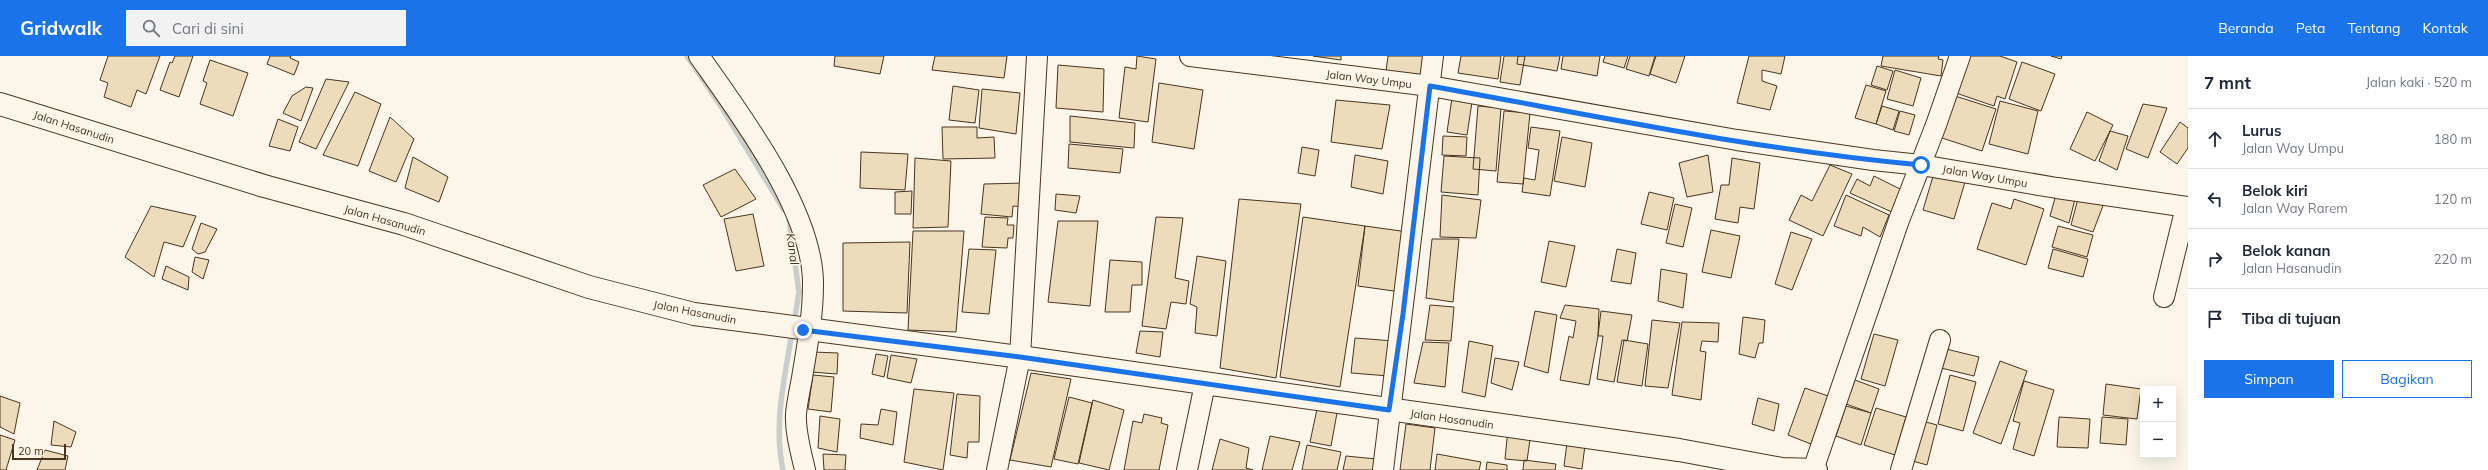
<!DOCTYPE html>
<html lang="id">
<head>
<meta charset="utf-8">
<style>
  body { margin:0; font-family:Mulish,sans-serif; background:#f2f2f3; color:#1f2937 }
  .controls { position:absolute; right:12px; bottom:12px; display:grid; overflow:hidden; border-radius:0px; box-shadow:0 4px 16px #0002 }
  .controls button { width:36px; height:36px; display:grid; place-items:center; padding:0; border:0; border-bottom:1px solid #e0e1e3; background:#fff; color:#1f2937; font:20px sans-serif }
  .scale { position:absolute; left:12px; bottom:10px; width:54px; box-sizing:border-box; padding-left:4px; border:2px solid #4a3520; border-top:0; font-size:11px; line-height:14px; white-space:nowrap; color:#4a3520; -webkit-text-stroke:3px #fbf6e9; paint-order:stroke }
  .stop { position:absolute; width:12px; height:12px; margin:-9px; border:3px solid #1a73e8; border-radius:50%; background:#fff }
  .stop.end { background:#1a73e8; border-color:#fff; box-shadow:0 1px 4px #0008 }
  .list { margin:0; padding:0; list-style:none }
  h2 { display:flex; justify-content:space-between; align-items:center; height:52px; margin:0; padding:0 16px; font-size:17px }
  h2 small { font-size:13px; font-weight:400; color:#747a83 }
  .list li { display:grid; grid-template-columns:26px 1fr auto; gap:12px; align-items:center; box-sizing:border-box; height:60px; padding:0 16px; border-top:1px solid #e0e1e3 }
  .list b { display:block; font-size:15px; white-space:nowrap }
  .list p { margin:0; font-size:13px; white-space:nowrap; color:#747a83 }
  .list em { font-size:13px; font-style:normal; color:#747a83 }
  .actions { display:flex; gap:8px; padding:12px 16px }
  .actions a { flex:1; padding:9px 0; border:1px solid #1a73e8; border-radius:0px; text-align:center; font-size:14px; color:#1a73e8 }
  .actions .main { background:#1a73e8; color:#fff }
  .icon { flex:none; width:22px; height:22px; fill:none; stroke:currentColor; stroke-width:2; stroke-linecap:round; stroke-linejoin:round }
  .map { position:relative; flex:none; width:2188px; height:414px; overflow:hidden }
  header { display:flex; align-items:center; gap:24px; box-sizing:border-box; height:56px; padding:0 20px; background:#1a73e8; color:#fff }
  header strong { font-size:19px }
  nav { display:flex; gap:22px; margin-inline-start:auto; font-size:14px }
  .search { width:280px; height:36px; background:#f2f2f3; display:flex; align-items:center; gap:10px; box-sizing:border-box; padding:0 14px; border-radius:0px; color:#747a83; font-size:15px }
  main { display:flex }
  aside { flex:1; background:#fff }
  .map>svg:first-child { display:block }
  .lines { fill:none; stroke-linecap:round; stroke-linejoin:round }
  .stream { stroke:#c9cecd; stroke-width:5.5 }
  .building { fill:#ecdcbc; stroke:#4a3520 }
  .minor-casing { stroke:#4a3520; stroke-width:22 }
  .major-casing { stroke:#4a3520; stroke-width:24 }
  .minor { stroke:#fbf6e9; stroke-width:20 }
  .major { stroke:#fbf6e9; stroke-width:22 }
  .route { stroke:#1a73e8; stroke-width:5 }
  .labels { text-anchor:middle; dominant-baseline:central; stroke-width:3; stroke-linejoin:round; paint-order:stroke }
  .street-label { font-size:11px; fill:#4a3520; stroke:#fbf6e9 }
  .water-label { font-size:12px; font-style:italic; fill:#4a3520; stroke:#fbf6e9 }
</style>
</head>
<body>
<header>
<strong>Gridwalk</strong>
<div class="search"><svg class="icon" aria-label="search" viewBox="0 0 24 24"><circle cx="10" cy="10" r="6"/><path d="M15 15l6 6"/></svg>Cari di sini</div>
<nav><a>Beranda</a><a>Peta</a><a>Tentang</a><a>Kontak</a></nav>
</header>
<main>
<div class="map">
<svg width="2188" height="414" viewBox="0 0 2188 414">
  <rect width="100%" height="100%" fill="#fbf6e9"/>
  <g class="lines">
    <path class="stream" d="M 687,0 L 722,52 L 784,154
      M 789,163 L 799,236 L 794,267
      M 783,414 C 773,368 785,321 792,276"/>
  </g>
  <path class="building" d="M 108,0 L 160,0 L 146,38 L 137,34 L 131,51 L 104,41 L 108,27 L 100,24 Z
    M 175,0 L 193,0 L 179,41 L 160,34 L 170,6 L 172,7 Z
    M 270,0 L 291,0 L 290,2 L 299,6 L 294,19 L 267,8 Z
    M 835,0 L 884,0 L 880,18 L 834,10 Z
    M 935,0 L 1007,0 L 1004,22 L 932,14 Z
    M 1137,0 L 1156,3 L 1148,66 L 1119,62 L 1125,11 L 1136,13 Z
    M 1313,0 L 1341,0 L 1341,4 Z
    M 1388,0 L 1425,0 L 1423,21 L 1386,15 Z
    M 1461,0 L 1501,0 L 1498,23 L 1458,17 Z
    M 1504,0 L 1525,0 L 1520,29 L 1500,26 Z
    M 1518,0 L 1560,0 L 1557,15 L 1517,8 Z
    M 1563,0 L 1600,0 L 1597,20 L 1561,13 Z
    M 1605,0 L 1628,0 L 1624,12 L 1603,6 Z
    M 1630,0 L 1655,0 L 1649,20 L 1626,13 Z
    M 1656,0 L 1685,0 L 1676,27 L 1650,18 Z
    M 1749,0 L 1785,0 L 1781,18 L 1762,14 L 1762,25 L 1777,30 L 1770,54 L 1737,47 Z
    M 1883,0 L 1939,0 L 1938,3 L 1943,4 L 1941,20 L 1881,10 Z
    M 1967,0 L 2000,0 L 2017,6 L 2005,43 L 1997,40 L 1994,50 L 1956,37 Z
    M 2051,0 L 2062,0 L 2061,3 Z
    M 210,4 L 248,17 L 233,60 L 200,48 L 207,27 L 203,25 Z
    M 2022,6 L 2055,18 L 2041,55 L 2009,43 Z
    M 1058,9 L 1104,13 L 1103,56 L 1056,52 Z
    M 1877,10 L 1893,15 L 1887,34 L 1871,29 Z
    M 1895,14 L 1921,22 L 1913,50 L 1887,43 Z
    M 326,23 L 349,26 L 316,93 L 299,86 Z
    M 1159,27 L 1203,34 L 1194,93 L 1152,86 Z
    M 1866,29 L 1886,35 L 1876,68 L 1855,62 Z
    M 953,30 L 979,34 L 975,67 L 949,64 Z
    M 306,31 L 313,32 L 301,65 L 283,57 L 292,40 Z
    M 982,33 L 1020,37 L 1016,78 L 979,72 Z
    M 355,36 L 381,48 L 358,110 L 323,99 Z
    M 1955,40 L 1996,53 L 1982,95 L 1942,82 Z
    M 1452,42 L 1472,46 L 1467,79 L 1447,76 Z
    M 1336,44 L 1390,49 L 1382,93 L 1331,86 Z
    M 2000,45 L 2038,55 L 2028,98 L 1989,88 Z
    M 2143,48 L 2167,52 L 2148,102 L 2126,93 Z
    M 1478,50 L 1501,52 L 1496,115 L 1473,113 Z
    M 1882,50 L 1899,55 L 1893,74 L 1876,68 Z
    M 1504,55 L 1530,57 L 1523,128 L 1497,126 Z
    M 1900,55 L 1915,59 L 1909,79 L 1894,75 Z
    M 2087,56 L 2113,69 L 2095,105 L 2070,93 Z
    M 1070,60 L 1135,67 L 1134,92 L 1070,86 Z
    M 390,61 L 414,83 L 396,126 L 369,115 Z
    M 278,63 L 298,71 L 290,95 L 269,90 Z
    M 2180,66 L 2188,72 L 2188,92 L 2177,108 L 2160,96 Z
    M 942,71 L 977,71 L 977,82 L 994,81 L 995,102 L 943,103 Z
    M 1531,71 L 1560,75 L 1550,140 L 1522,136 L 1524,122 L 1535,124 L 1539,94 L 1528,92 Z
    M 2110,75 L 2128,80 L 2117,114 L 2099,105 Z
    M 1443,80 L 1467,81 L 1466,100 L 1442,99 Z
    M 1562,81 L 1592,87 L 1585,131 L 1554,125 Z
    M 1069,88 L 1123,93 L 1120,117 L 1068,112 Z
    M 1302,91 L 1319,94 L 1315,120 L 1298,117 Z
    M 861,96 L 908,98 L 905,134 L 860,132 Z
    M 1355,99 L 1388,105 L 1383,138 L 1351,131 Z
    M 1708,99 L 1713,136 L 1687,141 L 1679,107 Z
    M 1444,100 L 1480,102 L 1478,139 L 1441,136 Z
    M 413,101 L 448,121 L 439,146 L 405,132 Z
    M 915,102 L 951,105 L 948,171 L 913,172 Z
    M 1732,102 L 1760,107 L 1754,153 L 1740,151 L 1738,167 L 1715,163 L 1721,129 L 1729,129 Z
    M 1830,109 L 1852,118 L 1823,180 L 1789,164 L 1801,139 L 1812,145 Z
    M 735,113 L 756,143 L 721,161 L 703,129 Z
    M 1934,117 L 1965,126 L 1954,163 L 1923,154 Z
    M 1874,120 L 1902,134 L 1894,157 L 1850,137 L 1857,123 L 1870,130 Z
    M 1026,127 L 1024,151 L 1013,150 L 1012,161 L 981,158 L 984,128 Z
    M 912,135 L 911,158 L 895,158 L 895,136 Z
    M 2057,135 L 2076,139 L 2069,167 L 2050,160 Z
    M 1649,136 L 1674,142 L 1667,174 L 1641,168 Z
    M 1056,138 L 1080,140 L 1076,157 L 1055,154 Z
    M 1442,139 L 1481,144 L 1476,182 L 1440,181 Z
    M 1846,139 L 1889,159 L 1880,181 L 1863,171 L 1861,180 L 1834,170 Z
    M 2079,139 L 2104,147 L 2093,176 L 2071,169 Z
    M 1239,143 L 1301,148 L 1276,322 L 1220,312 Z
    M 2014,143 L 2044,153 L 2026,209 L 1977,193 L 1992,147 L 2011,153 Z
    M 1675,148 L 1692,152 L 1683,191 L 1666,187 Z
    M 151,150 L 196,160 L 183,191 L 164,186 L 154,221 L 125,201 Z
    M 753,158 L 764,210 L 736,215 L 724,163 Z
    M 985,161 L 1008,162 L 1007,169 L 1014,169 L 1013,182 L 1008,182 L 1007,192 L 982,191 Z
    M 1156,161 L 1183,162 L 1175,222 L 1189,225 L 1186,248 L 1171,246 L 1166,273 L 1142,270 Z
    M 1303,161 L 1365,170 L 1340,331 L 1280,321 Z
    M 1058,165 L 1098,165 L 1090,250 L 1048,246 Z
    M 201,167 L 217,173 L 205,196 L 198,198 L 192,193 Z
    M 1365,170 L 1408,176 L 1401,236 L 1358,230 Z
    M 2058,170 L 2093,179 L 2087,201 L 2052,191 Z
    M 1711,174 L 1740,180 L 1731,222 L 1702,216 Z
    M 913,175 L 964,175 L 956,276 L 908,274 Z
    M 1791,176 L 1812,183 L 1792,234 L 1775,228 Z
    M 1432,183 L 1459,183 L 1453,246 L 1426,242 Z
    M 1549,185 L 1575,190 L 1566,231 L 1541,226 Z
    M 910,186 L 907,257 L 843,255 L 843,187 Z
    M 969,193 L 996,194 L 989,258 L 962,256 Z
    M 1617,193 L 1636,197 L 1631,228 L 1611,225 Z
    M 2053,193 L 2088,203 L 2083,221 L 2048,212 Z
    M 1197,200 L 1226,205 L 1217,280 L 1195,277 L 1197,251 L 1190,248 Z
    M 195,201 L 209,204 L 203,223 L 192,216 Z
    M 1110,204 L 1142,206 L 1142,229 L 1132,229 L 1130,256 L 1105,256 Z
    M 166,210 L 189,221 L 188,234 L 162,223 Z
    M 1661,213 L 1687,218 L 1683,252 L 1658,245 Z
    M 1430,249 L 1454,251 L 1451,285 L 1425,284 Z
    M 1565,249 L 1599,253 L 1598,280 L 1589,329 L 1560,324 L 1569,280 L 1573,282 L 1576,265 L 1560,262 Z
    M 1535,255 L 1557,259 L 1548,317 L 1524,310 Z
    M 1601,255 L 1632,259 L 1627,285 L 1622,284 L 1614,326 L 1597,323 L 1603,280 L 1598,280 Z
    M 1743,261 L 1765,264 L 1763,287 L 1759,287 L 1755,302 L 1739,298 Z
    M 1652,264 L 1680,267 L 1668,332 L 1645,330 Z
    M 1682,266 L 1719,267 L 1718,286 L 1702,285 L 1700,295 L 1706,296 L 1701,344 L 1672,339 Z
    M 1140,275 L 1163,276 L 1160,301 L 1136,297 Z
    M 1874,278 L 1898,284 L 1885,330 L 1861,323 Z
    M 1355,282 L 1394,285 L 1389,320 L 1351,317 Z
    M 1624,284 L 1648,288 L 1642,330 L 1617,326 Z
    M 1469,285 L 1493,290 L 1485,341 L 1462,336 Z
    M 1423,286 L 1449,287 L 1445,331 L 1414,327 Z
    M 1942,292 L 1979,301 L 1974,320 L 1937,311 Z
    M 813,296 L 838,297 L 837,318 L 811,316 Z
    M 876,298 L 888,300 L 884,321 L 872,318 Z
    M 891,299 L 917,303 L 911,327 L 887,322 Z
    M 1495,302 L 1519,306 L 1512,334 L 1491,327 Z
    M 2000,305 L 2027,315 L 2001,388 L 1973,377 Z
    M 1031,317 L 1071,323 L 1051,411 L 1010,404 Z
    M 813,319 L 834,321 L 831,356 L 808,353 Z
    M 1950,319 L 1976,326 L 1963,375 L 1938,368 Z
    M 1855,324 L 1879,333 L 1871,357 L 1846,348 Z
    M 2024,325 L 2054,334 L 2034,400 L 2013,393 L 2020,367 L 2013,365 Z
    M 2106,328 L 2141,333 L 2137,363 L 2103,359 Z
    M 1805,332 L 1828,340 L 1811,388 L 1788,379 Z
    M 914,333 L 954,337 L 943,414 L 904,406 Z
    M 957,338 L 980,340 L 979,386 L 968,386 L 967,402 L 950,399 Z
    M 0,340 L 20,347 L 14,378 L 0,371 Z
    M 1069,341 L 1092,347 L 1078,408 L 1054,403 Z
    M 1758,342 L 1779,348 L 1774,375 L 1752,368 Z
    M 1093,344 L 1124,354 L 1109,414 L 1079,407 Z
    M 1846,350 L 1871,357 L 1861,389 L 1836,380 Z
    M 1876,352 L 1906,361 L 1895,399 L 1864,389 Z
    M 881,353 L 897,356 L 893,389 L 860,382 L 861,368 L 878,369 Z
    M 1317,353 L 1337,357 L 1331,390 L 1310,386 Z
    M 1144,358 L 1162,362 L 1161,367 L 1168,369 L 1159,414 L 1124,414 L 1133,365 L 1142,367 Z
    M 820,360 L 840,363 L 837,396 L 818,392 Z
    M 2059,361 L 2090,363 L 2088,392 L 2057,391 Z
    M 2102,361 L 2128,363 L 2126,389 L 2100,387 Z
    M 1919,364 L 1937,369 L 1927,409 L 1909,404 Z
    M 54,365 L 76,376 L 71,391 L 51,389 Z
    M 1406,368 L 1435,372 L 1430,414 L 1400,414 Z
    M 1508,373 L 1531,376 L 1527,405 L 1505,403 Z
    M 0,379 L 15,384 L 6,414 L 0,414 Z
    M 1270,380 L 1300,386 L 1292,414 L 1262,414 Z
    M 1220,383 L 1249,392 L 1246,412 L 1253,414 L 1212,414 Z
    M 1567,387 L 1585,389 L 1582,413 L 1564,410 Z
    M 1307,389 L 1341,396 L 1337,414 L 1302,414 Z
    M 45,394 L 68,400 L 65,414 L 37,414 Z
    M 823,398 L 846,399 L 845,414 L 824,414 Z
    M 1437,398 L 1481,406 L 1479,414 L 1435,414 Z
    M 1346,400 L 1376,403 L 1373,414 L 1343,414 Z
    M 1524,404 L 1556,408 L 1555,414 L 1523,414 Z
    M 1487,406 L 1507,409 L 1507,414 L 1486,414 Z"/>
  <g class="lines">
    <defs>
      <path id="minor" d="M 699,0 C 740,58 814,156 813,229 C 813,260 807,291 802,322 C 800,333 797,346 796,358 C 795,376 801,396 805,414
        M 1190,0 L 1430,30 L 1737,84 L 1873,104 L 1921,109 L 2057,132 L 2188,151
        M 2164,241 L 2186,151
        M 997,414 L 1020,301 L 1037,0
        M 1187,414 L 1205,328
        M 1383,414 L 1433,0
        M 1813,414 L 1899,164 L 1936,69 L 1960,0
        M 1901,414 L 1940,284"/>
      <path id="major" d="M 0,48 L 264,130 L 404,168 L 589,231 L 694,258 L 1020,301 L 1679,394 L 1782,413 L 1816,414"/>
    </defs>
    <use href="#minor" class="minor-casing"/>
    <use href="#major" class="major-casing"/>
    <use href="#minor" class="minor"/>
    <use href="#major" class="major"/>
  </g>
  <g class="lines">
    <path class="route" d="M 803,274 L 1020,301 L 1389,354 L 1403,258 L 1430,30 C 1593,59 1756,94 1921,109"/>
  </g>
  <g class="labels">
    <g class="street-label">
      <text transform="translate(1369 23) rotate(7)">Jalan Way Umpu</text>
      <text transform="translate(74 71) rotate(18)">Jalan Hasanudin</text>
      <text transform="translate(1985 120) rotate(10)">Jalan Way Umpu</text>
      <text transform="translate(385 164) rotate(16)">Jalan Hasanudin</text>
      <text transform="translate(695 256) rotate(11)">Jalan Hasanudin</text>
      <text transform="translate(1452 363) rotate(8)">Jalan Hasanudin</text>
    </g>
    <g class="water-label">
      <text transform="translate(793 193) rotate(82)">Kanal</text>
    </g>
  </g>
</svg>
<div class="controls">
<button>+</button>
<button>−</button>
</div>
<div class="scale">20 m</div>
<div class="stop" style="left:1921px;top:109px"></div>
<div class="stop end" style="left:803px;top:274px"></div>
</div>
<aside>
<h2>7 mnt<small>Jalan kaki · 520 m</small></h2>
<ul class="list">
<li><svg class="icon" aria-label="ahead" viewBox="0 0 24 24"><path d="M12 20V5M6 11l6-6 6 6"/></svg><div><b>Lurus</b><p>Jalan Way Umpu</p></div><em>180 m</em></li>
<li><svg class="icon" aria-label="left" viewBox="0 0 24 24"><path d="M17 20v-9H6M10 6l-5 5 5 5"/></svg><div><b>Belok kiri</b><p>Jalan Way Rarem</p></div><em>120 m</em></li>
<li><svg class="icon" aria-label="right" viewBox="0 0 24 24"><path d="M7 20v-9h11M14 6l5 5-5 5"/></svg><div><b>Belok kanan</b><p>Jalan Hasanudin</p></div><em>220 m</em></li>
<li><svg class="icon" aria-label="arrive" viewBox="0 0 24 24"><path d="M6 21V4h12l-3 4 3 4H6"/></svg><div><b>Tiba di tujuan</b></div></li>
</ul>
<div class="actions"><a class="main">Simpan</a><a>Bagikan</a></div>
</aside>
</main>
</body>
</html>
